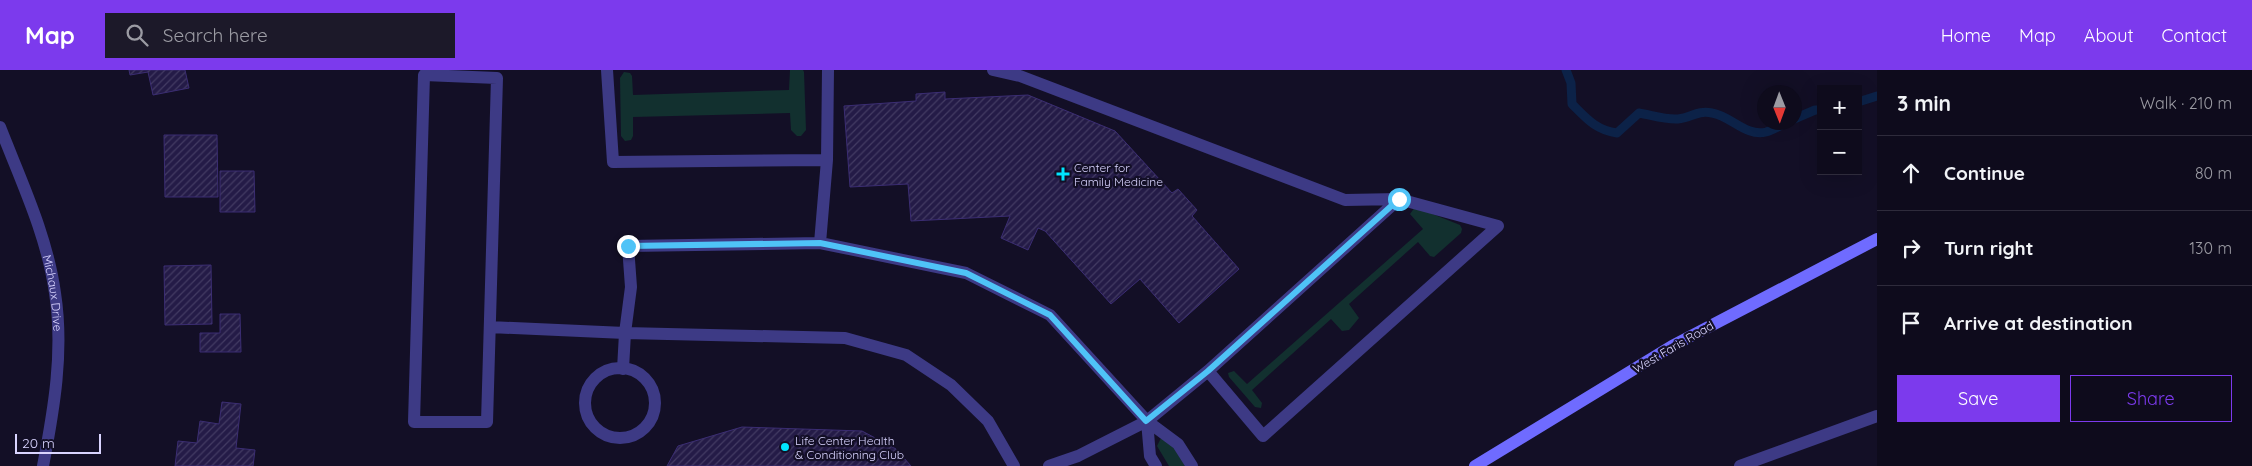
<!DOCTYPE html>
<html lang="en">
<head>
<meta charset="utf-8">
<style>
  body { margin:0; font-family:Quicksand,sans-serif; background:#1c1929; color:#f1f3f6 }
  .controls { position:absolute; right:15px; top:15px; display:grid; overflow:hidden; border-radius:0px; box-shadow:0 5px 20px #0002 }
  .controls button { width:45px; height:45px; display:grid; place-items:center; padding:0; border:0; border-bottom:1px solid #2e2b3b; background:#0e0b1c; color:#f1f3f6; font:25px sans-serif }
  .compass { position:absolute; left:1757px; top:15px; width:45px; height:45px; border-radius:50%; background:#0e0b1c; box-shadow:0 5px 20px #0002; rotate:179deg }
  .scale { position:absolute; left:15px; bottom:12px; width:86px; box-sizing:border-box; padding-left:5px; border:2px solid #d9d4ff; border-top:0; font-size:14px; line-height:18px; white-space:nowrap; color:#d9d4ff; -webkit-text-stroke:4px #130f26; paint-order:stroke }
  .stop { position:absolute; width:15px; height:15px; margin:-11px; border:4px solid #4fc3f7; border-radius:50%; background:#fff }
  .stop.end { background:#4fc3f7; border-color:#fff; box-shadow:0 1px 5px #0008 }
  .list { margin:0; padding:0; list-style:none }
  h2 { display:flex; justify-content:space-between; align-items:center; height:65px; margin:0; padding:0 20px; font-size:21px }
  h2 small { font-size:16px; font-weight:400; color:#9b9ba3 }
  .list li { display:grid; grid-template-columns:32px 1fr auto; gap:15px; align-items:center; box-sizing:border-box; height:75px; padding:0 20px; border-top:1px solid #2e2b3b }
  .list b { display:block; font-size:19px; white-space:nowrap }
  .list em { font-size:16px; font-style:normal; color:#9b9ba3 }
  .actions { display:flex; gap:10px; padding:15px 20px }
  .actions a { flex:1; padding:11px 0; border:1px solid #7c3aed; border-radius:0px; text-align:center; font-size:18px; color:#7c3aed }
  .actions .main { background:#7c3aed; color:#fff }
  .icon { flex:none; width:28px; height:28px; fill:none; stroke:currentColor; stroke-width:2; stroke-linecap:round; stroke-linejoin:round }
  .map { position:relative; flex:none; width:1877px; height:396px; overflow:hidden }
  header { display:flex; align-items:center; gap:30px; box-sizing:border-box; height:70px; padding:0 25px; background:#7c3aed; color:#fff }
  header strong { font-size:24px }
  nav { display:flex; gap:28px; margin-inline-start:auto; font-size:18px }
  .search { width:350px; height:45px; background:#1c1929; display:flex; align-items:center; gap:12px; box-sizing:border-box; padding:0 18px; border-radius:0px; color:#9b9ba3; font-size:19px }
  main { display:flex }
  aside { flex:1; background:#0e0b1c }
  .map>svg:first-child { display:block }
  .green { fill:#12302f }
  .lines { fill:none; stroke-linecap:round; stroke-linejoin:round }
  .stream { stroke:#0c2248; stroke-width:9 }
  .building { fill:url(#building-hatch); stroke:#3b2d73 }
  .lane { stroke:#3d3a85; stroke-width:12 }
  .street { stroke:#3d3a85; stroke-width:12 }
  .secondary { stroke:#6f6bff; stroke-width:12 }
  .route { stroke:#4fc3f7; stroke-width:6 }
  .poi-dot { fill:#00e5ff; stroke:#130f26; stroke-width:2 }
  .labels { text-anchor:middle; dominant-baseline:central; stroke-width:4.5; stroke-linejoin:round; paint-order:stroke }
  .poi-label { font-size:12px; fill:#d9d4ff; stroke:#130f26; text-anchor:start }
  .street-label { font-size:12px; fill:#d9d4ff; stroke:#130f26 }
</style>
</head>
<body>
<header>
<strong>Map</strong>
<div class="search"><svg class="icon" aria-label="search" viewBox="0 0 24 24"><circle cx="10" cy="10" r="6"/><path d="M15 15l6 6"/></svg>Search here</div>
<nav><a>Home</a><a>Map</a><a>About</a><a>Contact</a></nav>
</header>
<main>
<div class="map">
<svg width="1877" height="396" viewBox="0 0 1877 396">
  <defs>
    <pattern id="building-hatch" width="6" height="6" patternUnits="userSpaceOnUse" patternTransform="scale(1.25)"><rect width="6" height="6" fill="#241b47"/><path d="M-1 1l2-2M0 6l6-6M5 7l2-2" fill="none" stroke="#433b63"/></pattern>
  </defs>
  <rect width="100%" height="100%" fill="#130f26"/>
  <path class="green" d="M 790,0 L 803,0 L 804,2 L 806,60 L 801,66 L 797,66 L 791,60 L 790,43 L 633,47 L 633,66 L 631,70 L 625,71 L 621,66 L 620,8 L 624,2 L 630,3 L 632,6 L 633,25 L 789,20 Z
    M 1415,137 L 1460,155 L 1462,159 L 1461,163 L 1434,187 L 1430,186 L 1418,172 L 1349,234 L 1359,248 L 1349,260 L 1342,261 L 1331,249 L 1252,320 L 1262,333 L 1261,338 L 1255,337 L 1229,307 L 1228,303 L 1234,301 L 1247,314 L 1423,159 L 1410,144 Z
    M 1161,368 L 1170,371 L 1185,396 L 1169,396 L 1157,376 Z"/>
  <g class="lines">
    <path class="stream" d="M 1566,0 L 1571,13 L 1572,34 C 1587,49 1596,60 1617,63 L 1639,43 C 1651,45 1666,50 1678,49 C 1691,48 1697,40 1712,43 C 1731,46 1746,67 1766,62 C 1773,60 1780,56 1787,52
      M 1858,32 L 1877,26
      M 1794,49 L 1815,40 L 1821,40"/>
  </g>
  <path class="building" d="M 129,0 L 185,0 L 189,18 L 153,25 L 148,2 L 130,5 Z
    M 945,22 L 945,29 L 1028,25 L 1115,61 L 1172,123 L 1178,119 L 1197,140 L 1192,146 L 1239,199 L 1179,253 L 1140,209 L 1111,234 L 1045,161 L 1038,158 L 1028,180 L 1001,168 L 1010,146 L 911,151 L 908,114 L 850,117 L 844,36 L 916,31 L 916,24 Z
    M 164,65 L 217,65 L 218,127 L 165,127 Z
    M 220,101 L 254,101 L 255,142 L 220,142 Z
    M 211,195 L 212,254 L 165,255 L 164,196 Z
    M 220,244 L 240,244 L 241,282 L 200,282 L 200,263 L 220,263 Z
    M 222,332 L 241,334 L 236,378 L 255,380 L 253,396 L 175,396 L 178,371 L 197,373 L 200,351 L 219,354 Z
    M 742,357 L 862,361 L 896,379 L 911,396 L 667,396 L 678,376 Z"/>
  <g class="lines">
    <path class="lane" d="M 607,0 L 613,92 L 827,90
      M 993,0 L 1020,6 L 1345,130 L 1399,129
      M 424,5 L 497,8 L 487,352 L 414,352 Z
      M 820,173 L 827,90 L 828,0
      M 490,257 L 625,263 L 623,299
      M585 333a35 35 0 1 1 70 0a35 35 0 1 1-70 0Z
      M 1147,351 L 1150,386 L 1156,396
      M 1014,396 L 988,351 L 951,315 L 906,285 L 845,268 L 625,263 L 631,217 L 628,176 L 820,173 L 966,203 L 1050,245 L 1147,351 L 1178,374 L 1192,396
      M 1049,396 L 1078,386 L 1147,351 L 1208,301 L 1399,129 L 1498,156 L 1263,366 L 1208,301
      M 1740,396 L 1877,346"/>
    <path class="street" id="s1" d="M 0,57 C 21,111 47,165 55,223 C 64,281 54,339 43,396"/>
    <path class="secondary" d="M 1475,396 L 1672,276 L 1877,169"/>
  </g>
  <g class="lines">
    <path class="route" d="M 628,176 L 820,173 L 966,203 L 1050,245 L 1146,351 L 1208,301 L 1399,129"/>
  </g>
  <g class="poi-dot">
    <path d="M1060.5 96.5h5v5h5v5h-5v5h-5v-5h-5v-5h5z"/>
    <circle cx="785" cy="377" r="5"/>
  </g>
  <g class="labels">
    <g class="poi-label">
      <text x="1074" y="97">Center for<tspan x="1074" dy="14">Family Medicine</tspan></text>
      <text x="795" y="370">Life Center Health<tspan x="795" dy="14">&amp; Conditioning Club</tspan></text>
    </g>
    <g class="street-label">
      <text stroke="none"><textPath href="#s1" startOffset="175">Michaux Drive</textPath></text>
      <text transform="translate(1673 277) rotate(-30)">West Faris Road</text>
    </g>
  </g>
</svg>
<div class="controls">
<button>+</button>
<button>−</button>
</div>
<svg class="compass" viewBox="-18 -18 36 36"><path d="M0-13l5 13h-10z" fill="#e53935"/><path d="M0 13l5-13h-10z" fill="#9b9ba3"/></svg>
<div class="scale">20 m</div>
<div class="stop" style="left:1399px;top:129px"></div>
<div class="stop end" style="left:628px;top:176px"></div>
</div>
<aside>
<h2>3 min<small>Walk · 210 m</small></h2>
<ul class="list">
<li><svg class="icon" aria-label="ahead" viewBox="0 0 24 24"><path d="M12 20V5M6 11l6-6 6 6"/></svg><div><b>Continue</b></div><em>80 m</em></li>
<li><svg class="icon" aria-label="right" viewBox="0 0 24 24"><path d="M7 20v-9h11M14 6l5 5-5 5"/></svg><div><b>Turn right</b></div><em>130 m</em></li>
<li><svg class="icon" aria-label="arrive" viewBox="0 0 24 24"><path d="M6 21V4h12l-3 4 3 4H6"/></svg><div><b>Arrive at destination</b></div></li>
</ul>
<div class="actions"><a class="main">Save</a><a>Share</a></div>
</aside>
</main>
</body>
</html>
